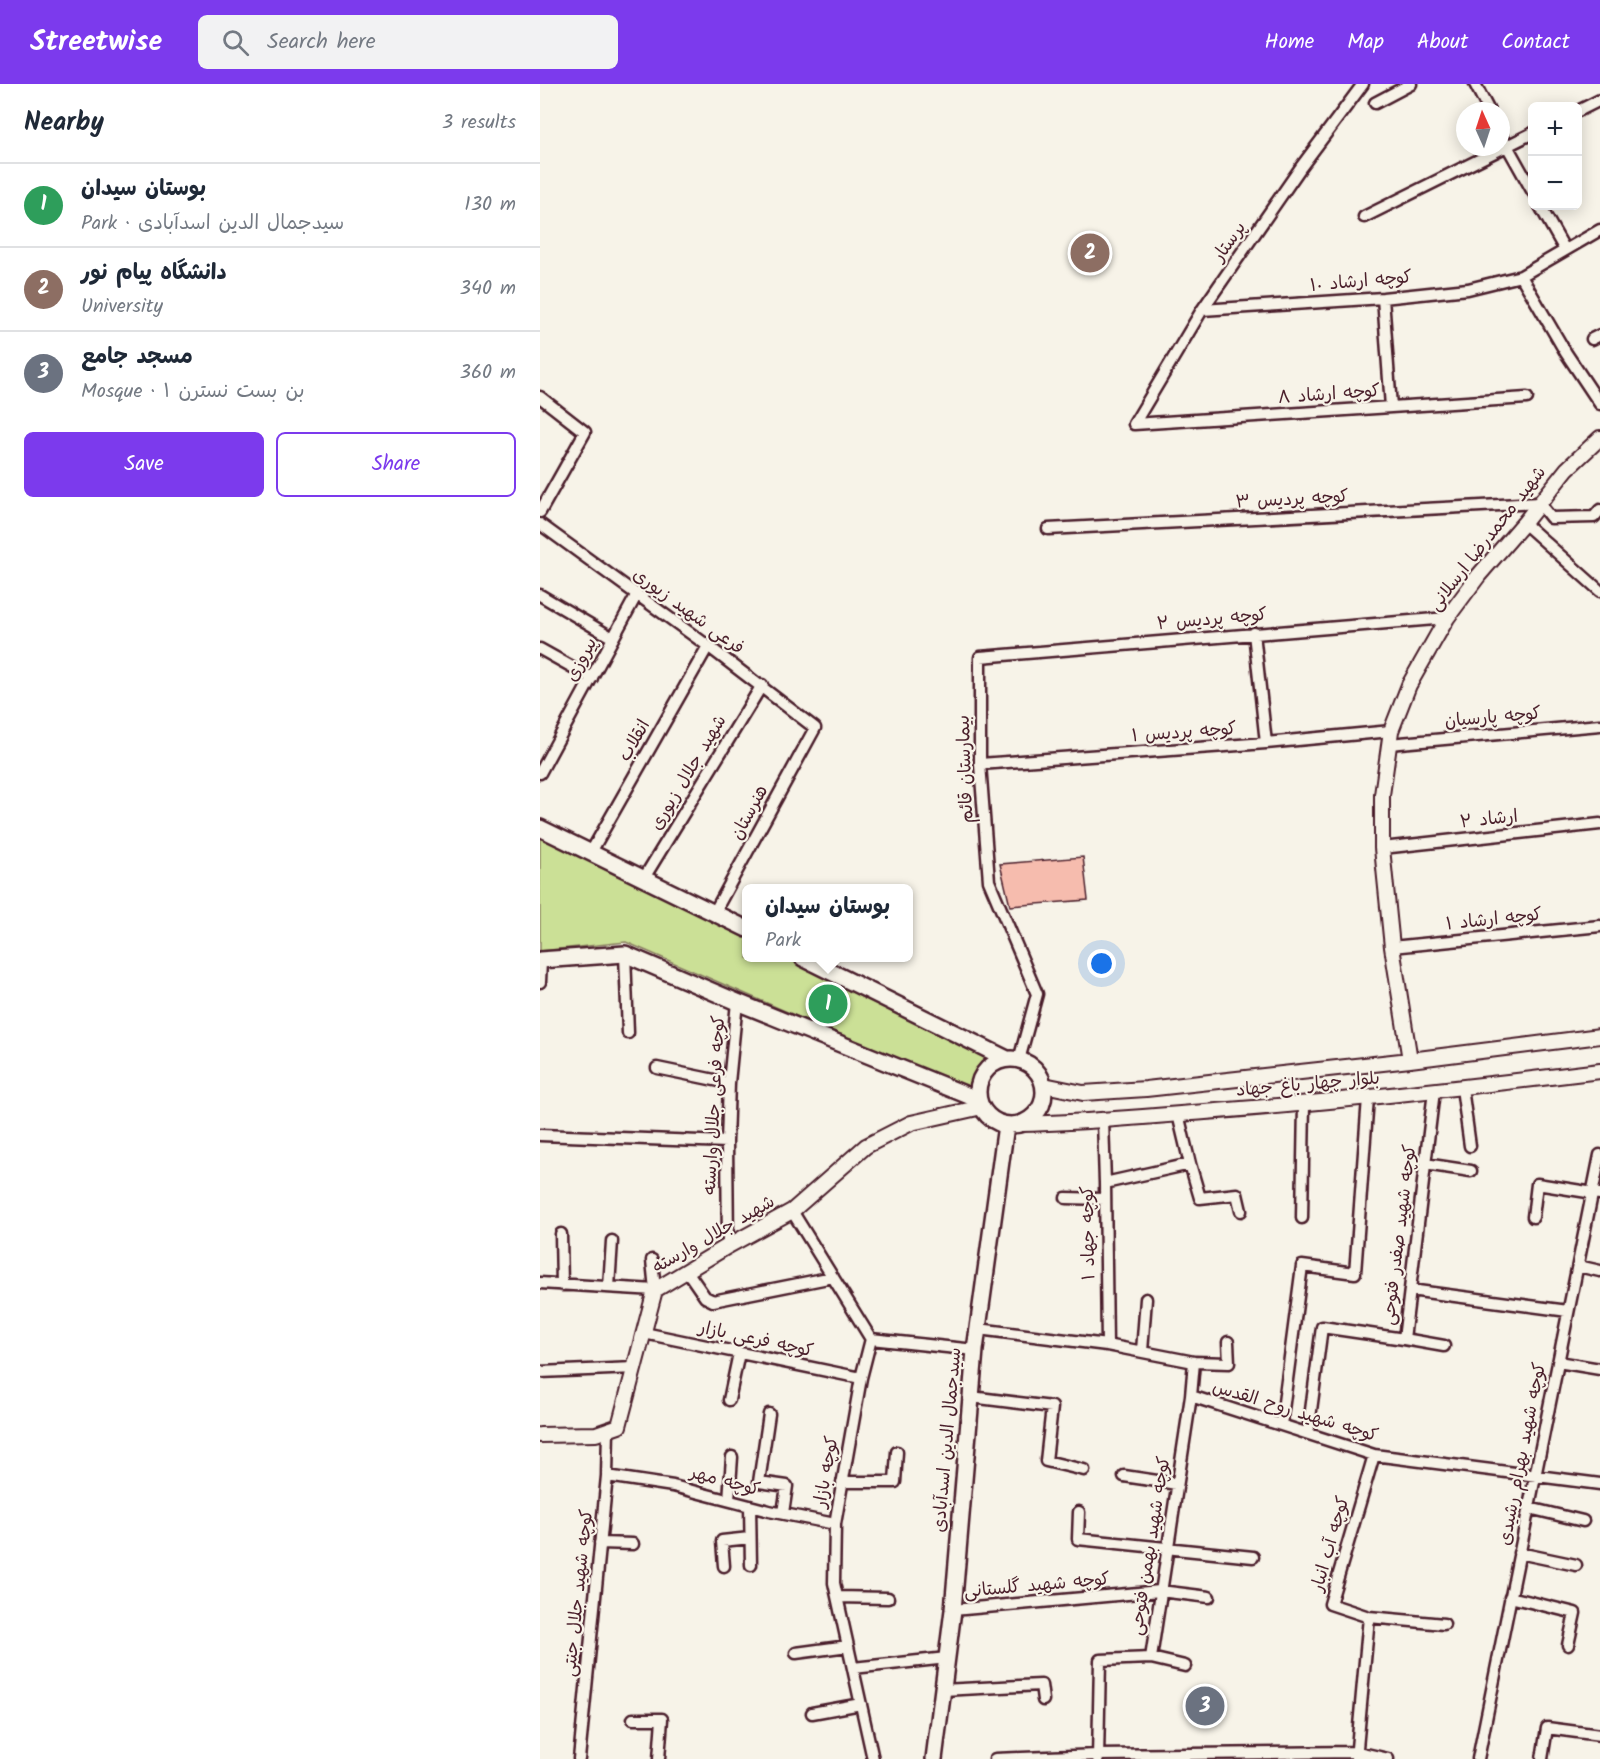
<!DOCTYPE html>
<html lang="en">
<head>
<meta charset="utf-8">
<style>
  body { margin:0; font-family:Kalam,"Playpen Sans Arabic",sans-serif; background:#f2f2f3; color:#1f2937 }
  .controls { position:absolute; right:18px; top:18px; display:grid; overflow:hidden; border-radius:9px; box-shadow:0 3px 15px #0003 }
  .controls button { width:54px; height:54px; display:grid; place-items:center; padding:0; border:0; border-bottom:2px solid #e0e1e3; background:#fff; color:#1f2937; font:30px sans-serif }
  .compass { position:absolute; left:916px; top:18px; width:54px; height:54px; border-radius:50%; background:#fff; box-shadow:0 3px 15px #0003; rotate:357deg }
  .you { position:absolute; left:562px; top:880px; width:21px; height:21px; margin:-15px; border:4px solid #fff; border-radius:50%; background:#1a73e8; box-shadow:0 0 0 9px #1a73e833 }
  .badge { display:grid; place-items:center; width:39px; height:39px; border-radius:50%; background:#7c3aed; color:#fff; font-size:20px; font-weight:700 }
  .pin { position:absolute; translate:-50% -50%; border:3px solid #fff; box-shadow:0 2px 6px #0006 }
  .popup { position:absolute; left:202px; top:800px; width:171px; height:78px; box-sizing:border-box; display:grid; place-content:center; border-radius:9px; background:#fff; filter:drop-shadow(0 2px 4px #0005); font-size:20px; white-space:nowrap; color:#747a83 }
  .popup b { font-size:22px; color:#1f2937 }
  .popup::after { content:''; position:absolute; left:50%; top:100%; margin-left:-12px; border:12px solid transparent; border-top-color:#fff }
  .list { margin:0; padding:0; list-style:none }
  h2 { display:flex; justify-content:space-between; align-items:center; height:78px; margin:0; padding:0 24px; font-size:26px }
  h2 small { font-size:20px; font-weight:400; color:#747a83 }
  .list li { display:grid; grid-template-columns:39px 1fr auto; gap:18px; align-items:center; box-sizing:border-box; height:84px; padding:0 24px; border-top:2px solid #e0e1e3 }
  .list b { display:block; font-size:22px; white-space:nowrap }
  .list p { margin:0; font-size:20px; white-space:nowrap; color:#747a83 }
  .list em { font-size:20px; font-style:normal; color:#747a83 }
  .actions { display:flex; gap:12px; padding:18px 24px }
  .actions a { flex:1; padding:14px 0; border:2px solid #7c3aed; border-radius:9px; text-align:center; font-size:21px; color:#7c3aed }
  .actions .main { background:#7c3aed; color:#fff }
  .icon { flex:none; width:33px; height:33px; fill:none; stroke:currentColor; stroke-width:2; stroke-linecap:round; stroke-linejoin:round }
  .map { position:relative; flex:none; width:1060px; height:1675px; overflow:hidden }
  header { display:flex; align-items:center; gap:36px; box-sizing:border-box; height:84px; padding:0 30px; background:#7c3aed; color:#fff }
  header strong { font-size:28px }
  nav { display:flex; gap:33px; margin-inline-start:auto; font-size:21px }
  .search { width:420px; height:54px; background:#f2f2f3; display:flex; align-items:center; gap:15px; box-sizing:border-box; padding:0 21px; border-radius:9px; color:#747a83; font-size:22px }
  main { display:flex }
  aside { flex:1; background:#fff }
  .map>svg:first-child { display:block }
  .green { fill:#cbe096; stroke:#8a8060; stroke-width:1.5 }
  .building { fill:#f6bcae; stroke:#4a1f2b; stroke-width:1.5 }
  .lines { fill:none; stroke-linecap:round; stroke-linejoin:round }
  .minor-casing { stroke:#4a1f2b; stroke-width:15 }
  .tertiary-casing { stroke:#4a1f2b; stroke-width:18 }
  .secondary-casing { stroke:#4a1f2b; stroke-width:20 }
  .minor { stroke:#f7f3e8; stroke-width:10 }
  .tertiary { stroke:#f7f3e8; stroke-width:14 }
  .secondary { stroke:#f7f3e8; stroke-width:15 }
  .labels { text-anchor:middle; dominant-baseline:central; stroke-width:4.5; stroke-linejoin:round; paint-order:stroke }
  .street-label { font-size:18px; fill:#4a1f2b; stroke:#f7f3e8 }
</style>
</head>
<body>
<header>
<strong>Streetwise</strong>
<div class="search"><svg class="icon" aria-label="search" viewBox="0 0 24 24"><circle cx="10" cy="10" r="6"/><path d="M15 15l6 6"/></svg>Search here</div>
<nav><a>Home</a><a>Map</a><a>About</a><a>Contact</a></nav>
</header>
<main>
<aside>
<h2>Nearby<small>3 results</small></h2>
<ul class="list">
<li><span class="badge" style="background:#2e9e5b">1</span><div><b>بوستان سیدان</b><p>Park · سیدجمال الدین اسدآبادی</p></div><em>130 m</em></li>
<li><span class="badge" style="background:#8d6e63">2</span><div><b>دانشگاه پیام نور</b><p>University</p></div><em>340 m</em></li>
<li><span class="badge" style="background:#6b7280">3</span><div><b>مسجد جامع</b><p>Mosque · بن بست نسترن ۱</p></div><em>360 m</em></li>
</ul>
<div class="actions"><a class="main">Save</a><a>Share</a></div>
</aside>
<div class="map">
<svg width="1060" height="1675" viewBox="0 0 1060 1675">
  <rect width="100%" height="100%" fill="#f7f3e8"/>
  <filter id="ink" filterUnits="userSpaceOnUse"><feTurbulence type="fractalNoise" baseFrequency=".0167" numOctaves="2"/><feDisplacementMap in="SourceGraphic" scale="12" xChannelSelector="R" yChannelSelector="G"/><feConvolveMatrix kernelMatrix="1 2 1 2 8 2 1 2 1" color-interpolation-filters="sRGB"/></filter>
  <g filter="url(#ink)">
    <path class="green" d="M 0,746 L 207,849 L 207,874 L 256,874 L 456,973 C 440,980 434,991 432,1008 L 86,858 L 0,867 Z"/>
    <path class="building" d="M 543,773 L 548,816 L 470,822 L 460,780 Z"/>
    <g class="lines">
      <defs>
        <path id="minor" d="M 935,0 L 949,27
          M 835,19 L 871,0
          M 1038,27 L 1060,16
          M 961,51 L 993,108
          M 1000,122 L 1025,166
          M 824,133 L 993,49
          M 981,192 L 1026,269 L 1060,320
          M 843,214 L 851,323
          M 662,226 L 843,214 L 928,205 L 981,192 L 1060,146
          M 1052,255 L 1060,251
          M 0,313 L 45,348 L 0,428
          M 594,340 L 662,226 L 761,83 L 823,0
          M 594,340 L 987,314
          M 984,439 L 1060,507
          M 0,440 L 168,562 L 275,644 L 174,829
          M 508,445 L 999,419 L 1011,434 L 1054,433 L 1060,426
          M 0,511 L 73,554
          M 714,549 L 726,659
          M 0,565 L 52,594
          M 849,660 L 1060,641
          M 440,680 L 726,659 L 851,647
          M 0,689 L 97,510
          M 842,764 L 1060,740
          M 51,768 L 168,562
          M 104,794 L 222,601
          M 852,863 L 1060,842
          M 85,870 L 88,949
          M 0,898 L 1,877
          M 479,976 L 497,910 L 449,797 L 440,680 L 440,573 L 907,534
          M 117,984 L 189,999
          M 922,1004 L 930,1062
          M 638,1030 L 650,1080 L 660,1114 L 697,1110 L 701,1127
          M 563,1036 L 565,1099 L 567,1261
          M 0,1051 L 187,1058
          M 885,1080 L 931,1087
          M 565,1099 L 650,1080
          M 526,1114 L 565,1115
          M 252,1127 L 331,1255 L 321,1294 L 295,1440 L 294,1499 L 333,1675
          M 993,1133 L 997,1100 L 1060,1110
          M 762,1134 L 764,1020
          M 21,1150 L 22,1201
          M 188,1162 L 187,1058 L 189,999 L 197,918
          M 1038,1182 L 1060,1187
          M 147,1187 L 165,1213 L 173,1217 L 293,1193
          M 0,1199 L 115,1206 L 112,1176
          M 69,1203 L 72,1157
          M 870,1206 L 1028,1227
          M 438,1245 L 567,1261 L 654,1278 L 651,1312 L 611,1574
          M 104,1249 L 321,1294
          M 331,1255 L 435,1266
          M 864,1255 L 904,1262
          M 602,1267 L 606,1215
          M 654,1278 L 689,1279 L 688,1258
          M 1018,1278 L 1060,1285
          M 0,1288 L 95,1284
          M 651,1312 L 834,1371 L 1060,1400
          M 431,1313 L 512,1323 L 506,1377 L 544,1386
          M 189,1316 L 199,1269
          M 229,1330 L 219,1398 L 247,1402 L 243,1429
          M 741,1341 L 762,1182 L 815,1189 L 828,1014
          M 768,1349 L 782,1243 L 864,1255 L 894,1007
          M 67,1392 L 133,1402 L 229,1427 L 295,1440
          M 584,1392 L 637,1400
          M 302,1398 L 355,1398 L 357,1368
          M 189,1416 L 192,1373
          M 210,1422 L 211,1481
          M 989,1424 L 1043,1437
          M 539,1428 L 538,1455 L 713,1473
          M 60,1459 L 93,1460
          M 979,1469 L 1036,1481
          M 184,1482 L 182,1457 L 210,1454
          M 298,1513 L 348,1514
          M 970,1513 L 1035,1529 L 1028,1561
          M 413,1526 L 620,1507 L 669,1513
          M 829,1533 L 790,1520 L 834,1371
          M 256,1569 L 308,1562
          M 313,1584 L 407,1574
          M 402,1606 L 501,1601 L 503,1616
          M 272,1629 L 321,1620
          M 93,1635 L 122,1635 L 119,1675
          M 39,1675 L 67,1392 L 68,1346
          M 455,1675 L 558,1671 L 817,1668 L 848,1675
          M 558,1675 L 560,1576 L 611,1574 L 645,1582
          M 816,1675 L 829,1533 L 904,1540
          M 938,1675 L 1060,1071
          M 1002,1675 L 1007,1644 L 1060,1651"/>
        <path id="tertiary" d="M 870,976 L 852,863 L 842,764 L 842,711 L 851,647 L 869,601 L 907,534 L 939,491 L 984,439 L 1027,385 L 1060,354
          M 504,1001 L 543,1009 L 606,1005 L 870,976 L 1060,952
          M 479,1040 C 541,1039 603,1033 665,1028 C 797,1018 929,1003 1060,987
          M 0,1351 L 56,1350 L 79,1342 L 115,1206 L 188,1162 L 252,1127 L 326,1062 L 371,1039 L 442,1023"/>
        <path id="secondary" d="M 0,744 L 207,845
          M 263,874 L 467,975
          M 0,876 L 85,870 L 197,918 L 439,1016
          M438 1008a33 33 0 1 1 66 0a33 33 0 1 1-66 0Z
          M 394,1675 L 413,1526 L 435,1266 L 466,1041"/>
      </defs>
      <use href="#minor" class="minor-casing"/>
      <use href="#tertiary" class="tertiary-casing"/>
      <use href="#secondary" class="secondary-casing"/>
      <use href="#minor" class="minor"/>
      <use href="#tertiary" class="tertiary"/>
      <use href="#secondary" class="secondary"/>
    </g>
  </g>
  <g class="labels">
    <g class="street-label">
      <text transform="translate(690 158) rotate(-55)">پرستار</text>
      <text transform="translate(821 198) rotate(-5)">کوچه ارشاد ۱۰</text>
      <text transform="translate(789 311) rotate(-4)">کوچه ارشاد ۸</text>
      <text transform="translate(752 416) rotate(-3)">کوچه پردیس ۳</text>
      <text transform="translate(948 455) rotate(-52)">شهید محمدرضا ارسلانی</text>
      <text transform="translate(148 528) rotate(36)">فرعی شهید زیوری</text>
      <text transform="translate(672 536) rotate(-5)">کوچه پردیس ۲</text>
      <text transform="translate(42 576) rotate(-62)">پیروزی</text>
      <text transform="translate(953 634) rotate(-5)">کوچه پارسیان</text>
      <text transform="translate(644 649) rotate(-4)">کوچه پردیس ۱</text>
      <text transform="translate(95 657) rotate(-60)">انقلاب</text>
      <text transform="translate(426 685) rotate(-92)">بیمارستان قائم</text>
      <text transform="translate(149 689) rotate(-59)">شهید جلال زیوری</text>
      <text transform="translate(210 729) rotate(-62)">هنرستان</text>
      <text transform="translate(949 736) rotate(-6)">ارشاد ۲</text>
      <text transform="translate(954 836) rotate(-6)">کوچه ارشاد ۱</text>
      <text transform="translate(768 1001) rotate(-5)">بلوار چهار باغ جهاد</text>
      <text transform="translate(175 1021) rotate(-87)">کوچه فرعی جلال وارسته</text>
      <text transform="translate(549 1149) rotate(-91)">کوچه جهاد ۱</text>
      <text transform="translate(174 1151) rotate(-30)">شهید جلال وارسته</text>
      <text transform="translate(860 1151) rotate(-83)">کوچه شهید صفدر فتوحی</text>
      <text transform="translate(216 1256) rotate(12)">کوچه فرعی بازار</text>
      <text transform="translate(755 1328) rotate(17)">کوچه شهید روح القدس</text>
      <text transform="translate(408 1356) rotate(-85)">سیدجمال الدین اسدآبادی</text>
      <text transform="translate(983 1370) rotate(-79)">کوچه شهید بهرام رشیدی</text>
      <text transform="translate(287 1388) rotate(-80)">کوچه بازار</text>
      <text transform="translate(185 1398) rotate(15)">کوچه مهر</text>
      <text transform="translate(791 1460) rotate(-74)">کوچه آب انبار</text>
      <text transform="translate(611 1462) rotate(-81)">کوچه شهید بهمن فتوحی</text>
      <text transform="translate(497 1502) rotate(-5)">کوچه شهید گلستانی</text>
      <text transform="translate(39 1509) rotate(-84)">کوچه شهید جلال جنتی</text>
    </g>
  </g>
</svg>
<div class="controls">
<button>+</button>
<button>−</button>
</div>
<svg class="compass" viewBox="-18 -18 36 36"><path d="M0-13l5 13h-10z" fill="#e53935"/><path d="M0 13l5-13h-10z" fill="#747a83"/></svg>
<div class="you"></div>
<div class="pin badge" style="left:288px;top:920px;background:#2e9e5b">1</div>
<div class="popup"><b>بوستان سیدان</b>Park</div>
<div class="pin badge" style="left:550px;top:169px;background:#8d6e63">2</div>
<div class="pin badge" style="left:665px;top:1622px;background:#6b7280">3</div>
</div>
</main>
</body>
</html>
